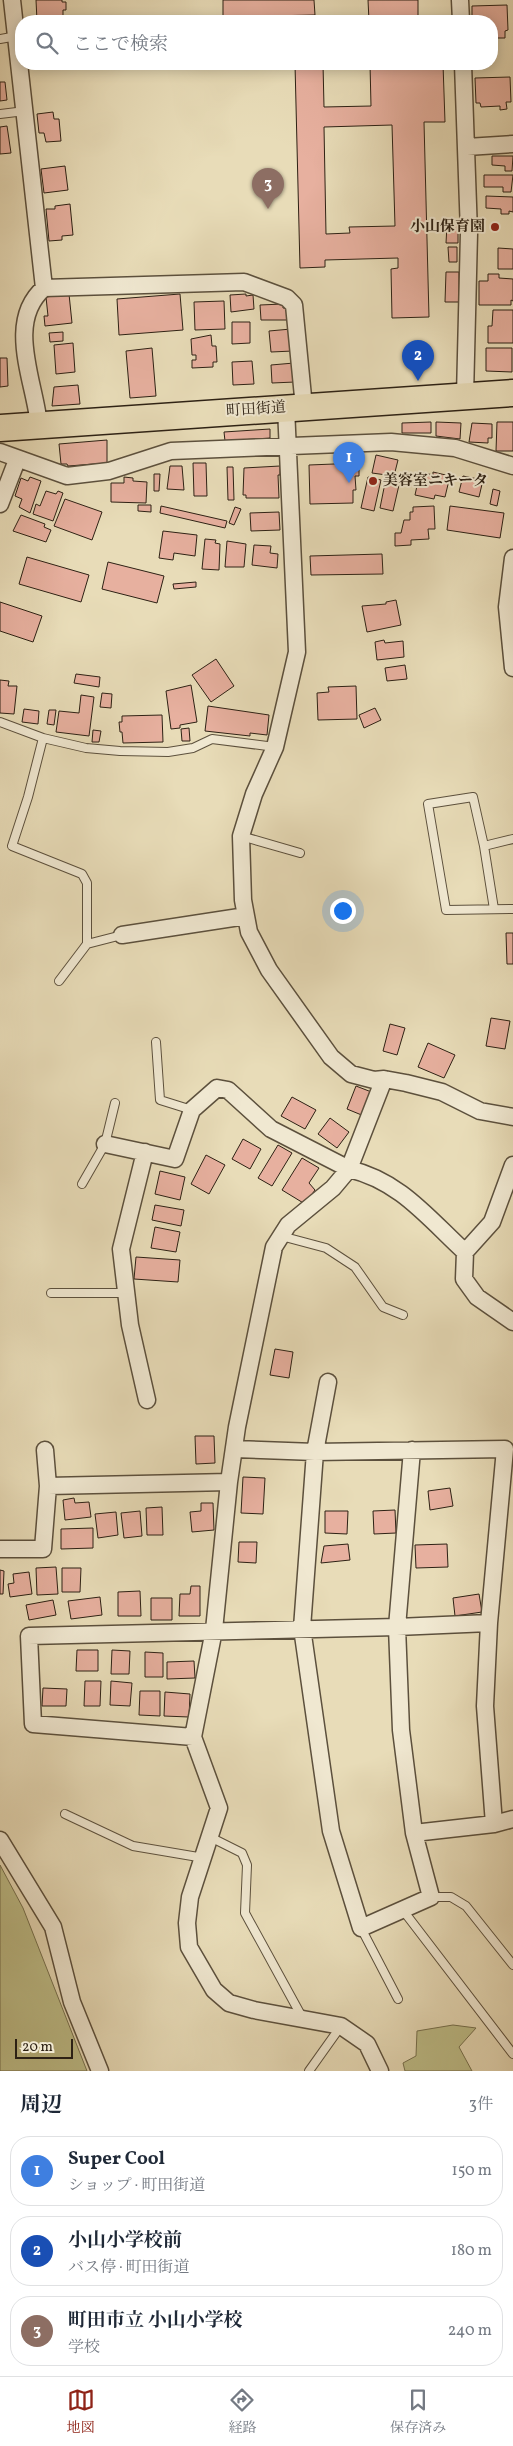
<!DOCTYPE html>
<html lang="ja">
<head>
<meta charset="utf-8">
<style>
  body { margin:0; font-family:Vollkorn,"Noto Serif JP",serif; background:#f6f6f7; color:#1f2937 }
  .scale { position:absolute; left:15px; bottom:12px; width:58px; box-sizing:border-box; padding-left:5px; border:2px solid #2d2114; border-top:0; font-size:14px; line-height:18px; white-space:nowrap; color:#2d2114; -webkit-text-stroke:4px #f0e8d1; paint-order:stroke }
  .you { position:absolute; left:342px; top:910px; width:18px; height:18px; margin:-12px; border:4px solid #fff; border-radius:50%; background:#1a73e8; box-shadow:0 0 0 8px #1a73e833 }
  .badge { display:grid; place-items:center; width:32px; height:32px; border-radius:50%; background:#8f2418; color:#fff; font-size:16px; font-weight:700 }
  .pin { position:absolute; translate:-50% -41px; filter:drop-shadow(0 1px 2px #0008) }
  .pin::after { content:''; position:absolute; top:26px; width:18px; height:15px; background:inherit; clip-path:polygon(0 0,100% 0,50% 100%) }
  .list { margin:0; padding:0; list-style:none }
  h2 { display:flex; justify-content:space-between; align-items:center; height:65px; margin:0; padding:0 20px; font-size:21px }
  h2 small { font-size:16px; font-weight:400; color:#747a83 }
  .list li { display:grid; grid-template-columns:32px 1fr auto; gap:15px; align-items:center; box-sizing:border-box; height:70px; margin:0 10px 10px; padding:0 10px; border:1px solid #e0e1e3; border-radius:20px }
  .list b { display:block; font-size:19px; white-space:nowrap }
  .list p { margin:0; font-size:16px; white-space:nowrap; color:#747a83 }
  .list em { font-size:16px; font-style:normal; color:#747a83 }
  .icon { flex:none; width:28px; height:28px; fill:none; stroke:currentColor; stroke-width:2; stroke-linecap:round; stroke-linejoin:round }
  .map { position:relative; flex:none; width:513px; height:2071px; overflow:hidden }
  .search { position:absolute; background:#fff; box-shadow:0 2px 12px #0003; left:15px; right:15px; top:15px; height:55px; display:flex; align-items:center; gap:12px; box-sizing:border-box; padding:0 18px; border-radius:20px; color:#747a83; font-size:19px }
  .sheet { height:305px; background:#fff }
  nav { display:flex; justify-content:space-around; align-items:center; box-sizing:border-box; height:70px; border-top:1px solid #e0e1e3; background:#fff; font-size:14px; color:#747a83 }
  nav a { display:grid; justify-items:center; gap:2px }
  nav .on { color:#8f2418 }
  .map>svg:first-child { display:block }
  .green { fill:#bebe89; stroke:#76704e }
  .building { fill:#e7b09f; stroke:#2d2114; fill-rule:evenodd }
  .lines { fill:none; stroke-linecap:round; stroke-linejoin:round }
  .service-casing { stroke:#5c503d; stroke-width:10 }
  .minor-casing { stroke:#5c503d; stroke-width:19 }
  .primary-casing { stroke:#2d2114; stroke-width:29 }
  .service { stroke:#f0e8d1; stroke-width:8 }
  .minor { stroke:#f0e8d1; stroke-width:16 }
  .primary { stroke:#e8dcb8; stroke-width:26 }
  .poi-dot { fill:#8f2418; stroke:#f0e8d1; stroke-width:2 }
  .labels { text-anchor:middle; dominant-baseline:central; stroke-width:4; stroke-linejoin:round; paint-order:stroke }
  .poi-label { font-size:15px; font-weight:bold; fill:#2d2114; stroke:#f0e8d1; text-anchor:end }
  .street-label { font-size:15px; fill:#2d2114; stroke:#f0e8d1 }
</style>
</head>
<body>
<div class="map">
<svg width="513" height="2071" viewBox="0 0 513 2071">
  <rect width="100%" height="100%" fill="#e8dcb8"/>
  <filter id="stains"><feTurbulence type="fractalNoise" baseFrequency=".004" numOctaves="4"/><feColorMatrix values="0 0 0 0 .2 0 0 0 0 .09 0 0 0 0 .02 0 0 0 .5 -.17"/></filter>
  <radialGradient id="worn" r=".72"><stop offset=".6" stop-color="#630" stop-opacity="0"/><stop offset="1" stop-color="#630" stop-opacity=".3"/></radialGradient>
  <path class="green" d="M 0,1865 L 23,1908 L 87,2071 L 0,2071 Z
    M 453,2025 L 476,2028 L 459,2047 L 472,2071 L 405,2071 L 403,2063 L 416,2056 L 417,2031 Z"/>
  <path class="building" d="M 36,0 L 62,0 L 62,2 L 66,2 L 66,10 L 63,10 L 63,21 L 37,21 Z
    M 223,0 L 314,0 L 315,15 L 223,17 Z
    M 368,0 L 418,0 L 418,21 L 369,21 Z
    M 507,5 L 508,30 L 505,31 L 505,38 L 496,38 L 496,35 L 492,35 L 492,21 L 472,21 L 472,6 Z
    M 295,64 L 323,64 L 324,107 L 371,106 L 370,64 L 443,64 L 445,122 L 424,122 L 429,317 L 392,318 L 391,269 L 398,268 L 398,258 L 325,260 L 325,267 L 300,268 ZM 392,125 L 395,226 L 349,227 L 350,233 L 326,234 L 324,127 Z
    M 510,77 L 511,102 L 506,102 L 507,109 L 500,110 L 500,106 L 481,107 L 480,103 L 476,103 L 475,78 Z
    M 0,82 L 5,82 L 7,100 L 0,101 Z
    M 53,112 L 54,119 L 59,119 L 61,141 L 46,142 L 44,133 L 39,133 L 37,114 Z
    M 7,126 L 11,153 L 0,154 L 0,127 Z
    M 492,156 L 513,156 L 512,171 L 505,171 L 505,166 L 492,165 Z
    M 65,166 L 68,190 L 44,193 L 41,169 Z
    M 484,175 L 513,175 L 511,192 L 503,192 L 503,187 L 484,187 Z
    M 486,196 L 513,197 L 513,212 L 509,211 L 509,214 L 501,214 L 501,209 L 486,208 Z
    M 70,204 L 73,235 L 62,236 L 62,240 L 49,241 L 46,209 L 55,209 L 55,206 Z
    M 447,225 L 458,225 L 458,243 L 446,243 Z
    M 448,247 L 457,247 L 457,262 L 449,262 Z
    M 498,248 L 513,249 L 513,269 L 498,269 Z
    M 446,272 L 459,272 L 459,302 L 445,302 Z
    M 488,274 L 499,274 L 499,278 L 513,279 L 513,301 L 511,300 L 511,305 L 479,305 L 479,281 L 488,281 Z
    M 69,294 L 72,323 L 45,326 L 44,316 L 48,316 L 46,297 Z
    M 180,294 L 183,330 L 119,335 L 117,299 Z
    M 246,294 L 246,296 L 253,295 L 254,309 L 231,312 L 230,295 Z
    M 224,301 L 225,329 L 195,330 L 194,302 Z
    M 283,304 L 283,308 L 288,308 L 288,320 L 261,320 L 260,305 Z
    M 493,310 L 513,310 L 513,343 L 488,343 L 488,326 L 492,326 Z
    M 232,322 L 250,322 L 250,343 L 232,344 Z
    M 291,329 L 293,351 L 271,352 L 269,331 Z
    M 63,332 L 63,341 L 50,342 L 49,333 Z
    M 211,335 L 212,346 L 216,346 L 217,362 L 213,362 L 213,367 L 192,368 L 192,360 L 196,360 L 196,355 L 192,355 L 191,339 Z
    M 73,343 L 75,372 L 56,374 L 54,345 Z
    M 152,348 L 156,396 L 130,398 L 126,351 Z
    M 486,348 L 512,348 L 512,372 L 486,371 Z
    M 0,358 L 7,358 L 8,386 L 0,387 Z
    M 252,361 L 254,384 L 233,385 L 232,362 Z
    M 294,363 L 295,382 L 272,383 L 271,365 Z
    M 78,385 L 80,404 L 52,406 L 54,387 Z
    M 431,422 L 431,433 L 402,433 L 402,423 Z
    M 436,422 L 461,423 L 460,439 L 436,436 Z
    M 497,422 L 513,422 L 513,451 L 496,451 Z
    M 472,423 L 492,424 L 492,438 L 488,438 L 488,443 L 469,442 Z
    M 270,429 L 270,438 L 225,441 L 224,432 Z
    M 107,440 L 107,463 L 68,466 L 67,464 L 61,464 L 59,444 Z
    M 376,455 L 398,460 L 394,476 L 372,473 Z
    M 193,463 L 206,463 L 207,496 L 194,496 Z
    M 359,463 L 359,476 L 355,476 L 356,490 L 353,490 L 353,503 L 310,504 L 309,465 Z
    M 170,466 L 182,466 L 184,490 L 167,489 Z
    M 280,466 L 280,475 L 278,475 L 279,498 L 246,498 L 246,495 L 243,495 L 244,468 Z
    M 227,467 L 233,467 L 234,500 L 228,500 Z
    M 420,472 L 433,475 L 433,472 L 450,476 L 445,497 L 435,495 L 434,499 L 415,495 Z
    M 154,474 L 160,474 L 159,491 L 154,491 Z
    M 463,476 L 483,480 L 479,497 L 459,492 Z
    M 30,477 L 41,481 L 30,513 L 19,507 L 22,499 L 15,496 L 21,478 L 28,481 Z
    M 124,477 L 133,478 L 133,481 L 147,482 L 146,503 L 111,502 L 111,483 L 124,483 Z
    M 368,477 L 381,480 L 374,511 L 361,508 Z
    M 385,483 L 399,485 L 393,511 L 380,508 Z
    M 493,489 L 500,491 L 497,506 L 490,504 Z
    M 46,491 L 56,494 L 58,491 L 63,493 L 53,521 L 33,514 L 36,504 L 40,506 Z
    M 65,499 L 102,512 L 92,540 L 54,526 Z
    M 138,505 L 151,505 L 151,512 L 138,511 Z
    M 161,506 L 227,521 L 225,528 L 160,513 Z
    M 434,506 L 435,529 L 428,529 L 429,539 L 411,540 L 411,545 L 395,546 L 395,533 L 401,533 L 404,520 L 410,520 L 410,512 L 413,512 L 413,507 Z
    M 450,506 L 504,513 L 500,538 L 447,530 Z
    M 235,507 L 241,509 L 234,525 L 229,523 Z
    M 279,512 L 280,530 L 251,531 L 250,513 Z
    M 21,515 L 45,524 L 44,527 L 51,530 L 46,542 L 13,531 Z
    M 163,531 L 197,535 L 195,556 L 174,553 L 173,560 L 159,558 Z
    M 205,539 L 216,540 L 215,543 L 220,544 L 219,570 L 202,569 Z
    M 227,541 L 246,544 L 244,567 L 225,567 Z
    M 254,545 L 271,546 L 270,553 L 278,554 L 277,568 L 252,565 Z
    M 382,554 L 383,574 L 311,575 L 310,556 Z
    M 27,557 L 89,575 L 81,602 L 19,584 Z
    M 108,562 L 164,576 L 157,603 L 102,589 Z
    M 196,582 L 196,587 L 174,589 L 173,584 Z
    M 396,600 L 401,625 L 367,632 L 362,606 L 386,604 L 386,602 Z
    M 0,602 L 42,616 L 33,642 L 0,631 Z
    M 384,640 L 385,643 L 403,641 L 404,657 L 377,660 L 375,642 Z
    M 216,659 L 234,686 L 211,702 L 192,675 Z
    M 405,665 L 407,679 L 387,681 L 385,668 Z
    M 76,674 L 100,677 L 99,687 L 74,683 Z
    M 0,680 L 9,681 L 8,686 L 17,686 L 14,714 L 0,713 Z
    M 191,685 L 197,722 L 180,725 L 180,728 L 171,729 L 166,691 Z
    M 356,686 L 357,719 L 318,720 L 317,693 L 329,692 L 328,687 Z
    M 102,693 L 112,694 L 111,708 L 100,707 Z
    M 81,695 L 94,697 L 89,736 L 56,732 L 59,711 L 79,713 Z
    M 208,706 L 269,715 L 267,735 L 250,733 L 250,736 L 205,731 Z
    M 375,708 L 381,720 L 364,728 L 359,715 Z
    M 24,709 L 39,711 L 38,724 L 22,722 Z
    M 49,710 L 56,710 L 54,725 L 47,724 Z
    M 162,715 L 163,742 L 123,743 L 122,732 L 120,732 L 119,722 L 122,722 L 122,716 Z
    M 189,728 L 190,741 L 182,741 L 181,729 Z
    M 93,730 L 101,731 L 99,742 L 92,742 Z
    M 506,933 L 513,933 L 513,964 L 507,964 Z
    M 491,1018 L 510,1021 L 505,1049 L 486,1046 Z
    M 390,1024 L 405,1028 L 397,1055 L 383,1051 Z
    M 428,1043 L 455,1055 L 444,1078 L 418,1067 Z
    M 356,1086 L 374,1093 L 364,1116 L 347,1109 Z
    M 292,1097 L 316,1110 L 305,1129 L 281,1116 Z
    M 330,1118 L 349,1132 L 337,1148 L 318,1134 Z
    M 243,1139 L 261,1149 L 250,1169 L 232,1159 Z
    M 278,1145 L 292,1153 L 272,1186 L 258,1178 Z
    M 206,1155 L 225,1165 L 209,1194 L 191,1184 Z
    M 302,1158 L 319,1168 L 309,1183 L 315,1190 L 305,1204 L 282,1190 Z
    M 160,1171 L 185,1177 L 180,1200 L 155,1194 Z
    M 155,1205 L 184,1210 L 181,1226 L 152,1220 Z
    M 155,1227 L 180,1232 L 176,1252 L 151,1248 Z
    M 136,1257 L 180,1260 L 178,1282 L 134,1279 Z
    M 275,1349 L 293,1352 L 289,1378 L 270,1375 Z
    M 195,1436 L 214,1436 L 215,1463 L 196,1464 Z
    M 243,1477 L 265,1478 L 263,1514 L 241,1513 Z
    M 450,1488 L 453,1506 L 430,1510 L 428,1491 Z
    M 74,1498 L 75,1503 L 89,1502 L 91,1517 L 65,1520 L 63,1500 Z
    M 201,1503 L 213,1503 L 214,1530 L 192,1532 L 190,1512 L 201,1511 Z
    M 162,1507 L 163,1535 L 147,1535 L 146,1508 Z
    M 395,1510 L 396,1533 L 374,1534 L 373,1511 Z
    M 140,1511 L 142,1536 L 124,1538 L 121,1513 Z
    M 325,1511 L 348,1511 L 347,1534 L 325,1533 Z
    M 116,1512 L 118,1535 L 98,1538 L 95,1514 Z
    M 93,1528 L 93,1548 L 61,1549 L 61,1529 Z
    M 239,1542 L 257,1542 L 256,1563 L 238,1562 Z
    M 348,1544 L 350,1560 L 321,1563 L 324,1546 Z
    M 447,1544 L 448,1567 L 416,1568 L 415,1545 Z
    M 56,1567 L 58,1594 L 37,1595 L 36,1568 Z
    M 62,1568 L 81,1568 L 80,1592 L 62,1592 Z
    M 0,1570 L 4,1571 L 3,1594 L 0,1594 Z
    M 29,1572 L 32,1594 L 10,1597 L 8,1584 L 14,1583 L 13,1574 Z
    M 191,1586 L 200,1586 L 200,1616 L 179,1616 L 180,1594 L 190,1594 Z
    M 140,1591 L 141,1616 L 118,1616 L 118,1592 Z
    M 479,1594 L 482,1612 L 455,1616 L 453,1598 Z
    M 100,1597 L 102,1615 L 71,1619 L 68,1601 Z
    M 151,1598 L 172,1598 L 172,1620 L 151,1620 Z
    M 53,1600 L 56,1615 L 29,1620 L 26,1605 Z
    M 77,1650 L 98,1650 L 98,1671 L 76,1671 Z
    M 112,1650 L 130,1651 L 129,1674 L 111,1674 Z
    M 145,1652 L 163,1653 L 163,1677 L 145,1677 Z
    M 194,1661 L 195,1678 L 167,1679 L 167,1662 Z
    M 85,1681 L 101,1681 L 100,1706 L 84,1706 Z
    M 111,1681 L 132,1683 L 130,1706 L 110,1705 Z
    M 43,1688 L 67,1689 L 66,1706 L 42,1706 Z
    M 140,1691 L 160,1691 L 160,1716 L 139,1715 Z
    M 165,1692 L 190,1694 L 189,1717 L 164,1716 Z"/>
  <g class="lines">
    <defs>
      <path id="service" d="M 0,39 L 17,36
        M 0,114 L 25,111
        M 0,722 L 43,738 L 86,748 L 120,751 L 168,752 L 193,748 L 212,739 L 275,747
        M 43,738 L 28,797 L 12,846 L 82,874 L 87,883 L 87,944
        M 241,836 L 300,853
        M 513,839 L 484,846 L 473,797 L 428,804 L 446,910 L 513,909
        M 484,846 L 494,909
        M 59,981 L 87,944 L 122,935
        M 156,1042 L 160,1100 L 192,1110
        M 82,1184 L 105,1144 L 115,1103
        M 281,1236 L 326,1248 L 355,1267 L 383,1307 L 403,1315
        M 51,1293 L 126,1293
        M 65,1814 L 133,1846 L 204,1858
        M 210,1837 L 242,1853 L 247,1865 L 245,1913 L 302,2017
        M 431,1897 L 451,1897 L 466,1906 L 513,1965
        M 402,1909 L 513,2054
        M 361,1928 L 398,1999
        M 309,2071 L 341,2026"/>
      <path id="minor" d="M 12,0 L 44,288 C 5,322 35,382 39,425
        M 460,0 L 461,21
        M 463,64 L 469,233 L 465,396
        M 467,147 L 513,144
        M 44,288 L 244,282 L 287,298 L 294,305 L 304,407
        M 286,408 L 297,652 L 275,747 L 254,794 L 241,836 L 243,900 L 249,932 L 269,970 L 331,1057 L 351,1074 L 374,1080 L 384,1079 L 406,1083 L 442,1092 L 480,1111 L 513,1117
        M 0,452 L 67,476 L 109,471 L 171,451 L 391,442 L 455,448 L 513,466
        M 0,504 L 17,460
        M 513,558 L 507,607 L 513,668
        M 122,935 L 246,916
        M 105,1144 L 175,1159 L 192,1110 L 217,1088 L 228,1090 L 271,1129 L 349,1169 L 384,1079
        M 145,1152 L 121,1249 L 130,1325 L 147,1400
        M 465,1252 L 464,1279 L 477,1297 L 513,1322
        M 328,1382 L 315,1452 L 302,1628 L 331,1831 L 361,1928 L 431,1897 L 414,1833 L 401,1730 L 397,1627 L 412,1450
        M 235,1449 L 315,1452 L 505,1449 L 489,1623 L 485,1706 L 494,1824
        M 48,1486 L 229,1482
        M 0,1549 L 43,1549 L 48,1486 L 45,1450
        M 193,1737 L 33,1724 L 29,1636 L 397,1627 L 489,1623
        M 414,1833 L 494,1824 L 513,1819
        M 0,1840 L 53,1927 L 72,2002 L 100,2071
        M 380,2071 L 367,2044 L 341,2026 L 254,2010 L 229,2003 L 214,1990 L 189,1947 L 187,1923 L 190,1897 L 219,1808 L 193,1737 L 214,1630 L 229,1482 L 237,1427 L 274,1247 L 288,1225 L 333,1188 L 349,1169 C 400,1181 428,1218 465,1252 L 492,1222 L 513,1165"/>
      <path id="primary" d="M 0,428 L 513,393"/>
    </defs>
    <use href="#service" class="service-casing"/>
    <use href="#minor" class="minor-casing"/>
    <use href="#primary" class="primary-casing"/>
    <use href="#service" class="service"/>
    <use href="#minor" class="minor"/>
    <use href="#primary" class="primary"/>
  </g>
  <g class="poi-dot">
    <circle cx="495" cy="227" r="5"/>
    <circle cx="373" cy="481" r="5"/>
  </g>
  <g class="labels">
    <g class="poi-label">
      <text x="485" y="227">小山保育園</text>
      <text x="383" y="481" text-anchor="start">美容室ニキータ</text>
    </g>
    <g class="street-label">
      <text transform="translate(256 410) rotate(-4)">町田街道</text>
    </g>
  </g>
  <rect width="100%" height="100%" filter="url(#stains)"/>
  <rect width="100%" height="100%" fill="url(#worn)"/>
</svg>
<div class="scale">20 m</div>
<div class="you"></div>
<div class="pin badge" style="left:349px;top:483px;background:#3f7fe0">1</div>
<div class="pin badge" style="left:418px;top:381px;background:#1a4fb4">2</div>
<div class="pin badge" style="left:268px;top:209px;background:#8d6e63">3</div>
<div class="search"><svg class="icon" aria-label="search" viewBox="0 0 24 24"><circle cx="10" cy="10" r="6"/><path d="M15 15l6 6"/></svg>ここで検索</div>
</div>
<section class="sheet">
<h2>周辺<small>3件</small></h2>
<ul class="list">
<li><span class="badge" style="background:#3f7fe0">1</span><div><b>Super Cool</b><p>ショップ · 町田街道</p></div><em>150 m</em></li>
<li><span class="badge" style="background:#1a4fb4">2</span><div><b>小山小学校前</b><p>バス停 · 町田街道</p></div><em>180 m</em></li>
<li><span class="badge" style="background:#8d6e63">3</span><div><b>町田市立 小山小学校</b><p>学校</p></div><em>240 m</em></li>
</ul>
</section>
<nav>
<a class="on"><svg class="icon" aria-label="map" viewBox="0 0 24 24"><path d="M3 6l6-2 6 2 6-2v14l-6 2-6-2-6 2zM9 4v14M15 6v14"/></svg>地図</a>
<a><svg class="icon" aria-label="directions" viewBox="0 0 24 24"><path d="M12 3l9 9-9 9-9-9zM9 14v-3h6M13 9l2 2-2 2"/></svg>経路</a>
<a><svg class="icon" aria-label="saved" viewBox="0 0 24 24"><path d="M7 4h10v16l-5-4-5 4z"/></svg>保存済み</a>
</nav>
</body>
</html>
